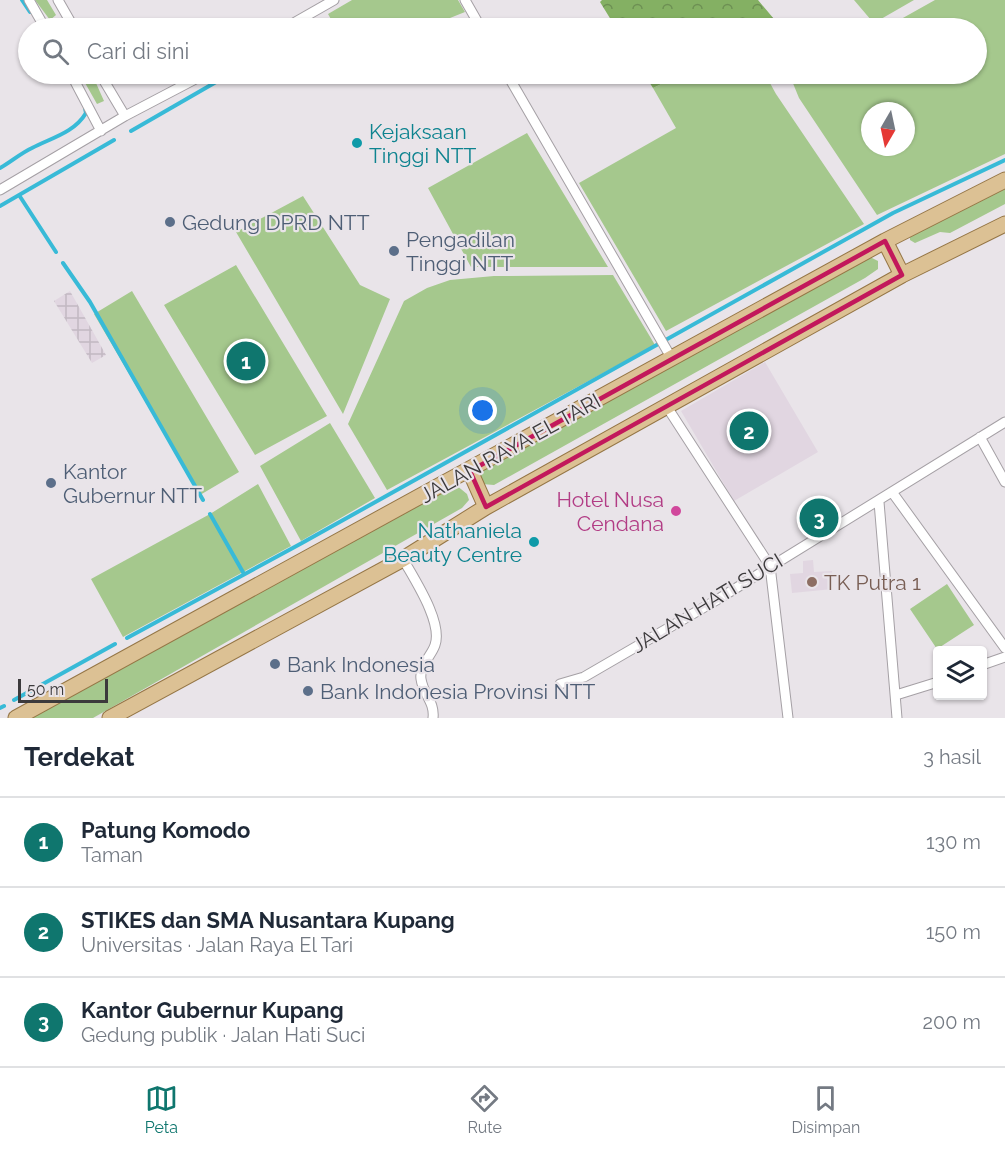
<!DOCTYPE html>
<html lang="id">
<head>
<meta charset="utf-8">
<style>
  body { margin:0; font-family:Raleway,sans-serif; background:#f6f6f7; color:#1f2937 }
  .controls { position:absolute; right:18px; bottom:18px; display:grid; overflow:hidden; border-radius:6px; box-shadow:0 2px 4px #0004 }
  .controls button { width:54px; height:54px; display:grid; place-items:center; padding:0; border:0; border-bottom:2px solid #e0e1e3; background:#fff; color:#1f2937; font:30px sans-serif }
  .compass { position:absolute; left:861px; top:102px; width:54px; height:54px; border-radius:50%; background:#fff; box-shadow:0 2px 4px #0004; rotate:189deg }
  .scale { position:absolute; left:18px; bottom:15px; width:90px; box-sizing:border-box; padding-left:6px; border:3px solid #3c3a3c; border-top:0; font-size:16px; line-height:21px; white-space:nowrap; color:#3c3a3c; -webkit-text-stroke:4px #e9e4e9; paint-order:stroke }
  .you { position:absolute; left:483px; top:411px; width:21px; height:21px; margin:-15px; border:4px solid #fff; border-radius:50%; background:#1a73e8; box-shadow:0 0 0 9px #1a73e833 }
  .badge { display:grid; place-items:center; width:39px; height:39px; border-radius:50%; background:#0f766e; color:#fff; font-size:20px; font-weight:700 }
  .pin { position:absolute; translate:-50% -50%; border:3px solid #fff; box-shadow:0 2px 6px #0006 }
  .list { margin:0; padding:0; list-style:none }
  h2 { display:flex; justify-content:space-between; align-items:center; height:78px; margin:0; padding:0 24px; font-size:26px }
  h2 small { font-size:20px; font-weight:400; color:#747a83 }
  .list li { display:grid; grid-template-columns:39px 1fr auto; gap:18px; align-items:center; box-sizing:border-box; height:90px; padding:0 24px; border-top:2px solid #e0e1e3 }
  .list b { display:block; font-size:22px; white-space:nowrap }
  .list p { margin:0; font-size:20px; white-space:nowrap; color:#747a83 }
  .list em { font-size:20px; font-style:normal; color:#747a83 }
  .icon { flex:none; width:33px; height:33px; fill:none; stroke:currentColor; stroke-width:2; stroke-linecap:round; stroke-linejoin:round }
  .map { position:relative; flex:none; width:1005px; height:718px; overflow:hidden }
  .search { position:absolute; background:#fff; box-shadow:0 2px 4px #0004; left:18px; right:18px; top:18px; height:66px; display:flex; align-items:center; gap:15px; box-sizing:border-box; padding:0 21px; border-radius:33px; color:#747a83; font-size:22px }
  .sheet { height:348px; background:#fff }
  nav { display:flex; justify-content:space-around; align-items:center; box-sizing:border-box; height:84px; border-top:2px solid #e0e1e3; background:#fff; font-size:16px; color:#747a83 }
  nav a { display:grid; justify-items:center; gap:3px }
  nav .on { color:#0f766e }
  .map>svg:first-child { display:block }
  .built { fill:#e1d6e1 }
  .industrial { fill:url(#industrial-grid) }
  .green { fill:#a5c88d; fill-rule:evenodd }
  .forest { fill:url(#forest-crowns) }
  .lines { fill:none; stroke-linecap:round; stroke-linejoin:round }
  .stream { stroke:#38bad7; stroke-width:4 }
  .minor-casing { stroke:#a5a0a5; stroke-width:11 }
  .primary-casing { stroke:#957646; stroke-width:17 }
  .minor { stroke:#fff; stroke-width:9 }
  .primary { stroke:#dcc194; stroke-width:15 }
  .marked { fill:none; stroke:#c2185b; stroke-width:4.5; stroke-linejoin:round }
  .culture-dot { fill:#0f9aa8; stroke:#e9e4e9; stroke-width:2 }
  .service-dot { fill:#5c6f8a; stroke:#e9e4e9; stroke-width:2 }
  .hotel-dot { fill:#d1479c; stroke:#e9e4e9; stroke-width:2 }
  .education-dot { fill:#8d6e63; stroke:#e9e4e9; stroke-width:2 }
  .labels { text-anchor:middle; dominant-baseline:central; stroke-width:4.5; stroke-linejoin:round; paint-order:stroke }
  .culture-label { font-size:21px; fill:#0d838f; stroke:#e9e4e9; text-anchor:start }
  .service-label { font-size:21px; fill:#4e5e75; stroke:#e9e4e9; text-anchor:start }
  .street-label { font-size:21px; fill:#3c3a3c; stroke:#e9e4e9 }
  .hotel-label { font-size:21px; fill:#b23c85; stroke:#e9e4e9; text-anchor:end }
  .education-label { font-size:21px; fill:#785e54; stroke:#e9e4e9; text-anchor:start }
</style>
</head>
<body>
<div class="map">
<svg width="1005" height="718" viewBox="0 0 1005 718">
  <defs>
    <pattern id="industrial-grid" width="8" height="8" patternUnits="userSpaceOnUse" patternTransform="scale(1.5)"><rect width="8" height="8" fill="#e1d6e1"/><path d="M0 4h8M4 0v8" fill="none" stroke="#c2b8c2"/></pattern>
    <pattern id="forest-crowns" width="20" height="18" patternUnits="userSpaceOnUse" patternTransform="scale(1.5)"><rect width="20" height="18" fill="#84b063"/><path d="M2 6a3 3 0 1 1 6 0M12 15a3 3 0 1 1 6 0" fill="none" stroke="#6d9053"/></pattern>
  </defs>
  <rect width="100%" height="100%" fill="#e9e4e9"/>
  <path class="built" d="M 765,362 L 818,452 L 734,501 L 681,411 Z
    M 813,560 L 814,572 L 832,571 L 833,589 L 792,593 L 790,574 L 803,573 L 803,561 Z"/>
  <path class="industrial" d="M 70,291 L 106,355 L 92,363 L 54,301 Z"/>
  <path class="green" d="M 35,0 L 47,0 L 56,15 L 50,20 Z
    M 352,0 L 458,0 L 465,12 L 425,28 L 336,28 L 328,14 Z
    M 854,0 L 914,0 L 881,19 L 871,20 Z
    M 935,0 L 1005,0 L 1005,154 L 877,215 L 799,98 L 790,76 L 791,74 L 976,74 L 976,28 L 885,28 ZM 870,111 L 906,111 L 906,147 L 870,147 Z
    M 80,74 L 92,74 L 104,101 L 97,104 Z
    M 682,74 L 765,74 L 776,94 L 864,224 L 666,331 L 579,183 L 676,128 L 653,88 Z
    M 527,133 L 608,267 L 471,267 L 428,188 Z
    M 1005,183 L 1005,204 L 950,233 L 940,232 L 915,243 L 910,240 L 910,235 Z
    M 303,196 L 360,285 L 390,299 L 343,414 L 236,232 Z
    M 870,257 L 878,261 L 878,269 L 865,278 L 494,485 L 482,484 L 478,476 L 479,470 Z
    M 236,265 L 327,416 L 255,455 L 164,305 Z
    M 613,275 L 655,345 L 387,490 L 348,424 L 404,301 L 427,288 L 450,280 L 494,276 Z
    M 132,291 L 239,472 L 200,495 L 94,314 Z
    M 330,423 L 375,498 L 301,541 L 260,466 Z
    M 258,484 L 291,546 L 123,637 L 91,579 L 210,514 Z
    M 450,485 L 456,485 L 467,494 L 469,500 L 462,508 L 93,718 L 34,718 L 34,715 Z
    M 947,584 L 974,625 L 937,649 L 910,609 Z"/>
  <path class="forest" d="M 602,0 L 758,0 L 774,19 L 767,28 L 616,28 L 600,2 Z
    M 644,74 L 682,74 L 653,88 Z"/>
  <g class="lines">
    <path class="stream" d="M 22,0 L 30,12
      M 131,131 L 223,78
      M 0,168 C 11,162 21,153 32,148 C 51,138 74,133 86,113 L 85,108
      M 19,195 L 56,252
      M 0,206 L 114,140
      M 63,263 L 90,302 L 203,500
      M 210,514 L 244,574
      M 127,638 L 302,543 L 893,213 L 1005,160
      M 14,700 L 115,644
      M 0,708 L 4,706"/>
    <defs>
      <path id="minor" d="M 29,0 L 45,28
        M 58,0 L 74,28
        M 465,0 L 481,28
        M 285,28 L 334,0
        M 71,74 L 101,131
        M 100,74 L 125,116
        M 507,74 L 672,359
        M 0,190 L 125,116 L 205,74
        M 667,407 L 770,566 L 788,718
        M 980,437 L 1005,482
        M 892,492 L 1005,648
        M 879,502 L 897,718
        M 403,559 C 414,579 443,622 435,645 C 432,655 419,666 421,679 C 423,694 435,702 433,718
        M 982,665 L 1005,657
        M 560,684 L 584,677 L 720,598 L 1005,422
        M 896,695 L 938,682"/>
      <path id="primary" d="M 885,241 L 902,275
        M 470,471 L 486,507
        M 16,718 L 885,241 L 1005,180
        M 110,718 L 403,559 L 486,507 L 902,275 L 1005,224"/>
    </defs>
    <use href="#minor" class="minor-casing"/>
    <use href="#primary" class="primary-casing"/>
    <use href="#minor" class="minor"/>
    <use href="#primary" class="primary"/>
  </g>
  <path class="marked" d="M 885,241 L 902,275 L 486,507 L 470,471 Z"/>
  <g class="culture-dot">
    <circle cx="357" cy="143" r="6"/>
    <circle cx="534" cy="542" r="6"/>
  </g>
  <g class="service-dot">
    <circle cx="170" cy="222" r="6"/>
    <circle cx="394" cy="251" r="6"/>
    <circle cx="51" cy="483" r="6"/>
    <circle cx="275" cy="664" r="6"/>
    <circle cx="308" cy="691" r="6"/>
  </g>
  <circle class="hotel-dot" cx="676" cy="511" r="6"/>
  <circle class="education-dot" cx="812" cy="582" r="6"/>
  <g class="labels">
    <g class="culture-label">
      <text x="369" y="131">Kejaksaan<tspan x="369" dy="24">Tinggi NTT</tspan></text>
      <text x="522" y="530" text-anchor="end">Nathaniela<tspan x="522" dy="24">Beauty Centre</tspan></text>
    </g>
    <g class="service-label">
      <text x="182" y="222">Gedung DPRD NTT</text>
      <text x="406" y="239">Pengadilan<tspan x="406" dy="24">Tinggi NTT</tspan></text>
      <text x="63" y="471">Kantor<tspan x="63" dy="24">Gubernur NTT</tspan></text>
      <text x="287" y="664">Bank Indonesia</text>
      <text x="320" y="691">Bank Indonesia Provinsi NTT</text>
    </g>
    <g class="street-label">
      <text transform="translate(510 448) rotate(-29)">JALAN RAYA EL TARI</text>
      <text transform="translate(707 603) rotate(-31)">JALAN HATI SUCI</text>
    </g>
    <g class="hotel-label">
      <text x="664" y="499">Hotel Nusa<tspan x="664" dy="24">Cendana</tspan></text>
    </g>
    <g class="education-label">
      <text x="824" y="582">TK Putra 1</text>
    </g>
  </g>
</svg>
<div class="controls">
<button><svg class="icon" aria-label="layers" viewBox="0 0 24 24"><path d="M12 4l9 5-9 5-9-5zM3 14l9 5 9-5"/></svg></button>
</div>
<svg class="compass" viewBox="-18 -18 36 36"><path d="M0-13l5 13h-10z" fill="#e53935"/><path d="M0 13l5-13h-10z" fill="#747a83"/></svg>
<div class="scale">50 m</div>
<div class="you"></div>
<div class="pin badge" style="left:246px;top:361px">1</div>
<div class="pin badge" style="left:749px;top:431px">2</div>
<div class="pin badge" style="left:819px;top:518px">3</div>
<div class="search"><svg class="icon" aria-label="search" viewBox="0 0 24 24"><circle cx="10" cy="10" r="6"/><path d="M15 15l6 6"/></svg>Cari di sini</div>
</div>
<section class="sheet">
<h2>Terdekat<small>3 hasil</small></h2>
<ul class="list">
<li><span class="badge">1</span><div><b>Patung Komodo</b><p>Taman</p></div><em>130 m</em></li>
<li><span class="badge">2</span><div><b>STIKES dan SMA Nusantara Kupang</b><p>Universitas · Jalan Raya El Tari</p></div><em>150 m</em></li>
<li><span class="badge">3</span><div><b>Kantor Gubernur Kupang</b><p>Gedung publik · Jalan Hati Suci</p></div><em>200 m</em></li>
</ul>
</section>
<nav>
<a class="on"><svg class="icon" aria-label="map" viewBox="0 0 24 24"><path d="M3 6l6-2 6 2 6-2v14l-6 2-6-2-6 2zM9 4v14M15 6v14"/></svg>Peta</a>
<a><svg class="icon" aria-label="directions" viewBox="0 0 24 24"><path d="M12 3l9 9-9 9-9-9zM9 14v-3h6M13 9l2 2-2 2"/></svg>Rute</a>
<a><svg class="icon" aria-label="saved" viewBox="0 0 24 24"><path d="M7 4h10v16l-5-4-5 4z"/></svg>Disimpan</a>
</nav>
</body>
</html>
